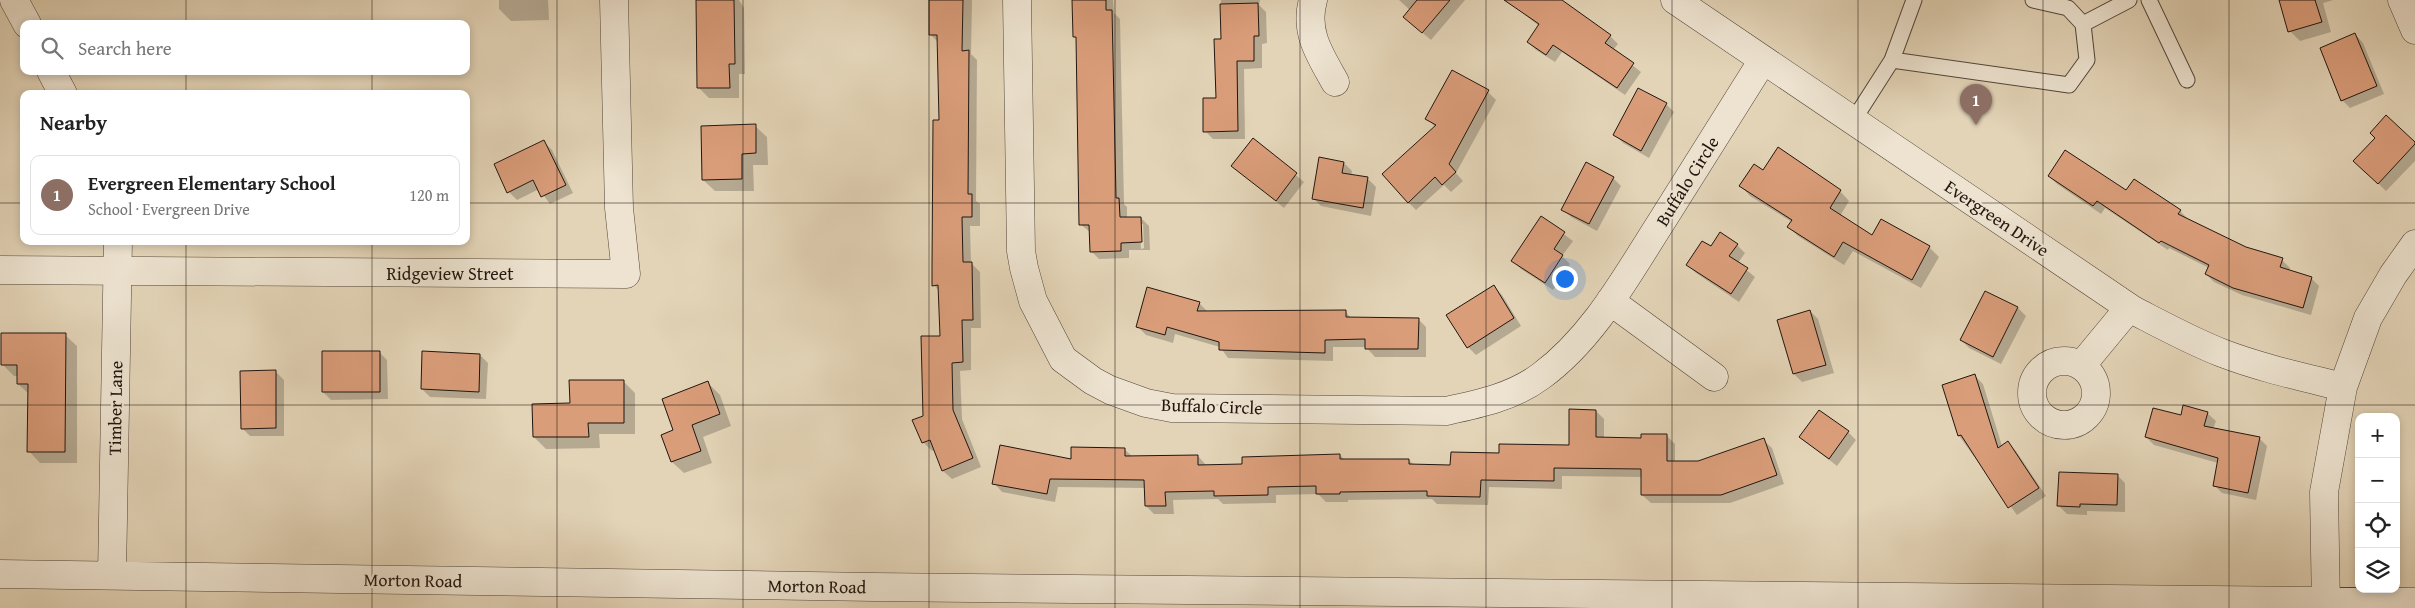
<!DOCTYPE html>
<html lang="en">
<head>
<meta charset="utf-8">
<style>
  body { margin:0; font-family:"Gentium Book Plus",serif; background:#f6f6f6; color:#222 }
  .controls { position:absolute; right:15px; bottom:15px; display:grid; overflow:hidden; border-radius:10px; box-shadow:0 2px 8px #0003 }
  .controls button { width:45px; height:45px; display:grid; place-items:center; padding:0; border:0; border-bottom:1px solid #e0e0e0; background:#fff; color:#222; font:25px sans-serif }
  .you { position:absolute; left:1564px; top:278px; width:18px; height:18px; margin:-12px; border:4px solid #fff; border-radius:50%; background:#1a73e8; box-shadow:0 0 0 8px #1a73e833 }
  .badge { display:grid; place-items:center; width:32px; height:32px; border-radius:50%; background:#8f2418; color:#fff; font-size:16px; font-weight:700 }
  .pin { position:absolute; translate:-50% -41px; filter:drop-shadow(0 1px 2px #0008) }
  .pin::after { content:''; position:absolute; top:26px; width:18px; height:15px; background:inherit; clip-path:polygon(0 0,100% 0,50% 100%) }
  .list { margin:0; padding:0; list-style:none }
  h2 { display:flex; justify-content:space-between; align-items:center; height:65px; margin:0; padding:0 20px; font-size:21px }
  h2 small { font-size:16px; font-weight:400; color:#767676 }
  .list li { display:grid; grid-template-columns:32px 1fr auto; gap:15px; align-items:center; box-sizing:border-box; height:80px; margin:0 10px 10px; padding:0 10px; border:1px solid #e0e0e0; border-radius:10px }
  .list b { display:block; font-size:19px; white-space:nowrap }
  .list p { margin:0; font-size:16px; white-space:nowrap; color:#767676 }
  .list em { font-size:16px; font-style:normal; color:#767676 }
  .icon { flex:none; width:28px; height:28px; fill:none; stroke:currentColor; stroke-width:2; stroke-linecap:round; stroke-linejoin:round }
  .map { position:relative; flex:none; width:2415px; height:608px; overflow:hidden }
  .search { position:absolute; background:#fff; box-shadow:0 2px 8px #0003; left:20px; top:20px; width:450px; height:55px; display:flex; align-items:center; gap:12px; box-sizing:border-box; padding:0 18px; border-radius:10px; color:#767676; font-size:19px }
  .panel { position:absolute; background:#fff; box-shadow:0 2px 8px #0003; left:20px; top:90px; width:450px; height:155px; border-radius:10px }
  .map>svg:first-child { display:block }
  .shadow { fill:#0003; fill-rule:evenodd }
  .building { fill:#da9d7a; stroke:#21150f }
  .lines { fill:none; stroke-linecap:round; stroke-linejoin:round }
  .service-casing { stroke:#524539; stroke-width:17 }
  .minor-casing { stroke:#524539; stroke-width:29 }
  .service { stroke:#ede3d0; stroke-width:15 }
  .minor { stroke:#ede3d0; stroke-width:28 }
  .grid { fill:none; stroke:#21150f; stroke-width:1; stroke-opacity:0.55 }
  .labels { text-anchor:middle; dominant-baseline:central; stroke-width:4.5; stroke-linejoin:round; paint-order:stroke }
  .street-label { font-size:18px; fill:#21150f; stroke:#ede3d0 }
</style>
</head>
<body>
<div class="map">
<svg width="2415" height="608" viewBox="0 0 2415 608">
  <rect width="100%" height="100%" fill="#e3d4b7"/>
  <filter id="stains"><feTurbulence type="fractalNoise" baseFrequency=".004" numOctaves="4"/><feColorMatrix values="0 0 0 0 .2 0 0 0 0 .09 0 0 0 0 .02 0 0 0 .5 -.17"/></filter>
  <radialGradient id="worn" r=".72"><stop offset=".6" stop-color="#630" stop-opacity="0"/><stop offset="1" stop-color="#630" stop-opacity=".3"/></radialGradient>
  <path class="shadow" d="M 499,0 L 548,0 L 549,20 L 511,21 L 499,9 Z
    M 697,0 L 739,0 L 744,8 L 745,74 L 739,74 L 739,98 L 709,98 L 699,88 Z
    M 931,0 L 972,0 L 971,54 L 977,60 L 976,201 L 980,204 L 980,226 L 970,226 L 971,263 L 980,272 L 981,328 L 971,328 L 971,370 L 960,371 L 962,419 L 981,467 L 952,479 L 943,471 L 935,450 L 932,451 L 923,442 L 924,416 L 941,337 L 939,291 L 934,285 L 940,121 L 939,43 L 930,34 Z
    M 1073,0 L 1113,0 L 1114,13 L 1120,19 L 1124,204 L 1127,207 L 1127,218 L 1141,218 L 1149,226 L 1150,250 L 1129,250 L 1129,258 L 1099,259 L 1091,251 L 1090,232 L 1080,224 L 1077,39 L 1075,36 ZM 1140,224 L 1143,224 L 1144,248 L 1141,249 Z
    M 1221,0 L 1260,0 L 1259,5 L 1266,12 L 1267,43 L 1262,44 L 1262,68 L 1244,69 L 1245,139 L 1213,139 L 1205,131 L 1217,99 L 1222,40 Z
    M 1399,0 L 1465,0 L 1431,40 L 1412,24 L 1410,10 Z
    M 1517,0 L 1560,0 L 1610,36 L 1618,44 L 1613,50 L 1641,72 L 1625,95 L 1562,52 L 1555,62 L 1536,50 L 1528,42 L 1539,26 L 1513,5 Z
    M 2281,0 L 2333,0 L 2323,3 L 2331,32 L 2300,41 L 2290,31 Z
    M 2355,34 L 2363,43 L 2384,94 L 2350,108 L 2342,100 Z
    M 1452,71 L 1488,92 L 1496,100 L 1456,173 L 1463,181 L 1451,192 L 1444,185 L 1416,210 L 1408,202 L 1435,127 L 1427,118 Z
    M 1666,104 L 1674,112 L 1649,158 L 1623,143 L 1615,135 Z
    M 755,126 L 767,137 L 768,165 L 753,165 L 754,191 L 715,191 L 703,180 Z
    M 1253,140 L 1304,182 L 1284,208 L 1233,166 Z
    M 544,142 L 552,150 L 573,193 L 550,204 L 539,189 L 517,200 L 509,192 L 496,165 Z
    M 2415,143 L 2415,161 L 2386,191 L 2355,161 Z
    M 1320,159 L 1344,163 L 1352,171 L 1351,176 L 1368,179 L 1376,187 L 1371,216 L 1321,206 L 1313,198 Z
    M 1764,172 L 1840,191 L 1849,201 L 1840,216 L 1872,237 L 1929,247 L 1939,257 L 1921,288 L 1853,251 L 1844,265 L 1798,236 L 1789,227 L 1792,222 L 1750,196 L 1741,186 Z
    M 2049,176 L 2127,192 L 2180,211 L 2188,219 L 2245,248 L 2282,260 L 2290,268 L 2289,271 L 2311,278 L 2319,286 L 2311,315 L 2242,295 L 2214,282 L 2206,274 L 2209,268 L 2169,248 L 2168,250 L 2105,208 L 2101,214 L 2057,184 Z
    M 1613,178 L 1621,186 L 1597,231 L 1571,217 L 1563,209 Z
    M 1541,217 L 1573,241 L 1562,256 L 1570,264 L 1553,290 L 1521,269 L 1513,261 Z
    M 1737,245 L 1745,253 L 1738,263 L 1755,277 L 1739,302 L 1696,273 L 1688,265 L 1711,248 Z
    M 1494,287 L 1502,295 L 1521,326 L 1476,355 L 1468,347 Z
    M 1986,292 L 2018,308 L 2026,316 L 2001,364 L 1969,348 L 1961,340 Z
    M 1199,303 L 1207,311 L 1345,311 L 1352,319 L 1418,319 L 1426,327 L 1426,357 L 1375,357 L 1366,347 L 1333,347 L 1333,361 L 1228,358 L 1220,347 L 1175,334 L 1173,343 L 1146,335 L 1138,327 Z
    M 1810,311 L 1818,319 L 1834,373 L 1802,382 L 1794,374 L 1779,320 Z
    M 65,335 L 77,346 L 77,463 L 40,463 L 29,451 L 29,394 L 18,384 L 18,376 L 14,376 L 2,364 Z
    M 379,352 L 387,360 L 388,399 L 331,400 L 323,392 Z
    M 480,355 L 488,363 L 486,399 L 430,397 L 422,389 Z
    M 276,372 L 284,380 L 284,436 L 250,436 L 242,428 Z
    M 1975,376 L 1983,384 L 2002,446 L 2008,443 L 2016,451 L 2046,496 L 2017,515 L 1959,436 Z
    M 623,381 L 635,393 L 635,434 L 599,434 L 600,448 L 546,449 L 534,437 L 571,405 Z
    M 708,383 L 720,395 L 731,426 L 703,437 L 712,463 L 684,473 L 672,462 L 663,436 L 675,431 Z
    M 1596,411 L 1604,419 L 1604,439 L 1642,439 L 1666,435 L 1675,444 L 1675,463 L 1699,462 L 1763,440 L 1772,448 L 1784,484 L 1730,503 L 1651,503 L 1642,495 L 1642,477 L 1562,476 L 1562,489 L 1489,487 L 1488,505 L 1437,504 L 1432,499 L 1348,500 L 1348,502 L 1326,502 L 1318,494 L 1276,495 L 1276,503 L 1223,504 L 1218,499 L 1173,500 L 1174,514 L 1154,514 L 1146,506 L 1145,488 L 1058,487 L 1055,502 L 1002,492 L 994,483 L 1073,461 L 1124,449 L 1133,457 L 1198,456 L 1206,465 L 1244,465 L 1340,455 L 1345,460 L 1409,460 L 1414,465 L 1452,466 L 1500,454 L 1570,447 Z
    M 2207,413 L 2216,421 L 2213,429 L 2259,438 L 2267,446 L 2256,500 L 2222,493 L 2214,485 L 2218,463 L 2154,445 L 2146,437 L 2181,417 Z
    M 1848,432 L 1856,440 L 1837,466 L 1800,437 Z
    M 2117,475 L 2125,483 L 2125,512 L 2087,511 L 2087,515 L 2067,514 L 2059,506 Z"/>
  <path class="building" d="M 696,0 L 734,0 L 735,64 L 729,64 L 730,88 L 697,88 Z
    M 929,0 L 963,0 L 962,51 L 969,50 L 968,194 L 972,194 L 972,217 L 962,217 L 963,262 L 972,262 L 973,320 L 962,320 L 963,362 L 952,363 L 953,410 L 973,458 L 942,471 L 930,440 L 922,443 L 912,420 L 923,416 L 921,336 L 940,336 L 938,285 L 932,286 L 932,267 L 933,120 L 939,120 L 937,35 L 929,35 Z
    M 1072,0 L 1106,0 L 1106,10 L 1112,10 L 1116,198 L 1119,198 L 1120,217 L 1141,217 L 1142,242 L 1121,243 L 1121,251 L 1090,252 L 1089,225 L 1079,225 L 1076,37 L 1073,37 Z
    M 1417,0 L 1450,0 L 1422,33 L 1403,17 Z
    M 1504,0 L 1562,0 L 1611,35 L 1605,43 L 1634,63 L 1617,88 L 1553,45 L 1546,55 L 1527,42 L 1539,24 Z
    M 2279,0 L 2315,0 L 2322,22 L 2288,32 Z
    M 1258,3 L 1259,36 L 1254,36 L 1254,61 L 1237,61 L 1238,131 L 1203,132 L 1203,98 L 1216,98 L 1214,39 L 1221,39 L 1220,4 Z
    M 2355,33 L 2377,86 L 2341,101 L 2320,48 Z
    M 1452,70 L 1489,90 L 1449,164 L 1456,172 L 1442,185 L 1435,177 L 1408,203 L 1382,174 L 1436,125 L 1425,119 Z
    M 1638,88 L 1667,103 L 1641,151 L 1613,135 Z
    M 2386,115 L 2415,142 L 2415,144 L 2378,184 L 2353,161 L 2375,138 L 2370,133 Z
    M 756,124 L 756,153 L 742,154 L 742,179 L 702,180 L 701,126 Z
    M 1253,138 L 1297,173 L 1276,201 L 1231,166 Z
    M 544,140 L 566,185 L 541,197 L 533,180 L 507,193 L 494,164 Z
    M 1778,147 L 1841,190 L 1830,208 L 1872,235 L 1881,219 L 1930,246 L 1912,280 L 1843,242 L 1834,257 L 1787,227 L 1792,220 L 1739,186 L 1754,164 L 1763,170 Z
    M 2065,150 L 2126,190 L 2134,179 L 2181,210 L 2178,214 L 2246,247 L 2283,258 L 2280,267 L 2312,277 L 2303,308 L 2233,288 L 2205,274 L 2209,265 L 2161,241 L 2159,243 L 2097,201 L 2093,206 L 2048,176 Z
    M 1319,157 L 1344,162 L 1342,173 L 1368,177 L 1363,208 L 1312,199 Z
    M 1586,162 L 1614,177 L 1589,224 L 1561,210 Z
    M 1541,216 L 1565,232 L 1554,249 L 1563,255 L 1545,283 L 1511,261 Z
    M 1720,232 L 1738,244 L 1729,256 L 1748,268 L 1731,294 L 1686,265 L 1702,241 L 1711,246 Z
    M 1494,285 L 1514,318 L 1467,348 L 1446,315 Z
    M 1147,287 L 1200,302 L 1197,311 L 1346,310 L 1346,317 L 1419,318 L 1418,349 L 1365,349 L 1365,339 L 1325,340 L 1325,353 L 1219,350 L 1219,342 L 1167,327 L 1165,335 L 1136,327 Z
    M 1985,291 L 2018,307 L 1993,357 L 1960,340 Z
    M 1810,310 L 1826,365 L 1793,374 L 1777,320 Z
    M 1,333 L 66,333 L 65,452 L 27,452 L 28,384 L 17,384 L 17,365 L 1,365 Z
    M 322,351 L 380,351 L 380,392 L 322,392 Z
    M 422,351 L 480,354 L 479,392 L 421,389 Z
    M 276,370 L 276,428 L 241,429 L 240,371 Z
    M 1975,374 L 1998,448 L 2008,441 L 2039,488 L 2008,508 L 1961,435 L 1958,436 L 1942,385 Z
    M 569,380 L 624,380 L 624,423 L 588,423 L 589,437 L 533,437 L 532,404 L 570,403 Z
    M 708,381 L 720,414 L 692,425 L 701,451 L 671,462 L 661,435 L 673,430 L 662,399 Z
    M 2183,405 L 2208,412 L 2204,426 L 2260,437 L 2248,493 L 2213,486 L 2218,458 L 2145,437 L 2153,408 L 2181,415 Z
    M 1569,409 L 1596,410 L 1596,437 L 1641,438 L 1641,434 L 1667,434 L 1667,461 L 1698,461 L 1764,438 L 1777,475 L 1721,495 L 1641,495 L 1641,469 L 1554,468 L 1554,481 L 1481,480 L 1480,497 L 1427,496 L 1427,491 L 1340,492 L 1340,494 L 1316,494 L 1316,486 L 1268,487 L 1268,495 L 1214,496 L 1214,491 L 1165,492 L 1166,506 L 1145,506 L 1144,480 L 1050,479 L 1047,494 L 992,484 L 1000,445 L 1071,459 L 1071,447 L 1125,448 L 1125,456 L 1198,455 L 1198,465 L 1242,464 L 1242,457 L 1340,454 L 1340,459 L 1409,459 L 1409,464 L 1450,465 L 1451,452 L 1499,453 L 1499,444 L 1569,445 Z
    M 1819,410 L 1849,431 L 1829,459 L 1799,437 Z
    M 2059,472 L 2118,474 L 2117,505 L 2080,504 L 2080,507 L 2057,506 Z"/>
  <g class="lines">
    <defs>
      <path id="service" d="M 2149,0 L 2187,80
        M 2083,24 L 2129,0
        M 1892,60 L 2069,85 L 2087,60 L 2083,24 L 2068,8 L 2033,0
        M 1853,121 L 1892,60 L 1914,0"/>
      <path id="minor" d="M 14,0 L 27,24
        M 1017,0 L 1021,251 L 1024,268 L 1033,301 L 1063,359 L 1093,381 L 1110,390 L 1146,403 L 1172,408 L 1446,411 C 1479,404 1513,397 1541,376 C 1593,338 1626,277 1660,224 C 1694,169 1729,115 1763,60
        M 1313,0 C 1304,32 1320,55 1335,82
        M 1675,0 L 2133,310 C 2162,325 2191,341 2222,353 C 2261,368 2303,377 2343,387
        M 2402,0 L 2415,30
        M 51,71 L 63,94
        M 0,270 L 626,274 L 619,208 L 614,0
        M 1610,301 L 1714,377
        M2032 393a32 32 0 1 1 64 0a32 32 0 1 1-64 0Z
        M 2081,366 L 2129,308
        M 0,574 L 874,587 L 2415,602
        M 112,575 L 118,241
        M 2326,608 L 2324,492 L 2343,387 L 2368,318 L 2393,275 L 2415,244"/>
    </defs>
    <use href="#service" class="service-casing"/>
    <use href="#minor" class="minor-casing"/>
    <use href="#service" class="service"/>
    <use href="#minor" class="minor"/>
  </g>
  <path class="grid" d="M 186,0 L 186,24M 372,0 L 372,24M 557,0 L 557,608M 743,0 L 743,608M 929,0 L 929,608M 1115,0 L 1115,608M 1300,0 L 1300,608M 1486,0 L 1486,608M 1672,0 L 1672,608M 1858,0 L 1858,608M 2043,0 L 2043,608M 2229,0 L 2229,608M 186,71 L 186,94M 372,71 L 372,94M 0,203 L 24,203M 466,203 L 2415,203M 186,241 L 186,608M 372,241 L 372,608M 0,405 L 2415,405"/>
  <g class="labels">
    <g class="street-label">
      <text transform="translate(1687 181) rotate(-58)">Buffalo Circle</text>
      <text transform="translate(1997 218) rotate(34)">Evergreen Drive</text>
      <text x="450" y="273">Ridgeview Street</text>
      <text transform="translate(1212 406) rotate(2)">Buffalo Circle</text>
      <text transform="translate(115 408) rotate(-89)">Timber Lane</text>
      <text transform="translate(413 580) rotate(1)">Morton Road</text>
      <text transform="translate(817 586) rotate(1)">Morton Road</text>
    </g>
  </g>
  <rect width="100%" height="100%" filter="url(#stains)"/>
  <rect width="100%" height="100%" fill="url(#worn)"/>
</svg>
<div class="controls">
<button>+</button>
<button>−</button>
<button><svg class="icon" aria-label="locate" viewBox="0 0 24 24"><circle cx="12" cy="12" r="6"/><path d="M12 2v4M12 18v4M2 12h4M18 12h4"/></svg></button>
<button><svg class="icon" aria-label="layers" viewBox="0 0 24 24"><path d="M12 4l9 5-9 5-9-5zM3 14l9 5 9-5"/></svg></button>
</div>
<div class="you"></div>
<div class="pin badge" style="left:1976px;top:125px;background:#8d6e63">1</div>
<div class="search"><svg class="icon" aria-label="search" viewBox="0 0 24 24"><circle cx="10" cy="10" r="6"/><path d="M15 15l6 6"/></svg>Search here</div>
<section class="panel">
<h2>Nearby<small></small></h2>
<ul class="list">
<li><span class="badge" style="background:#8d6e63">1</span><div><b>Evergreen Elementary School</b><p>School · Evergreen Drive</p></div><em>120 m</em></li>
</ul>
</section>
</div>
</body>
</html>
